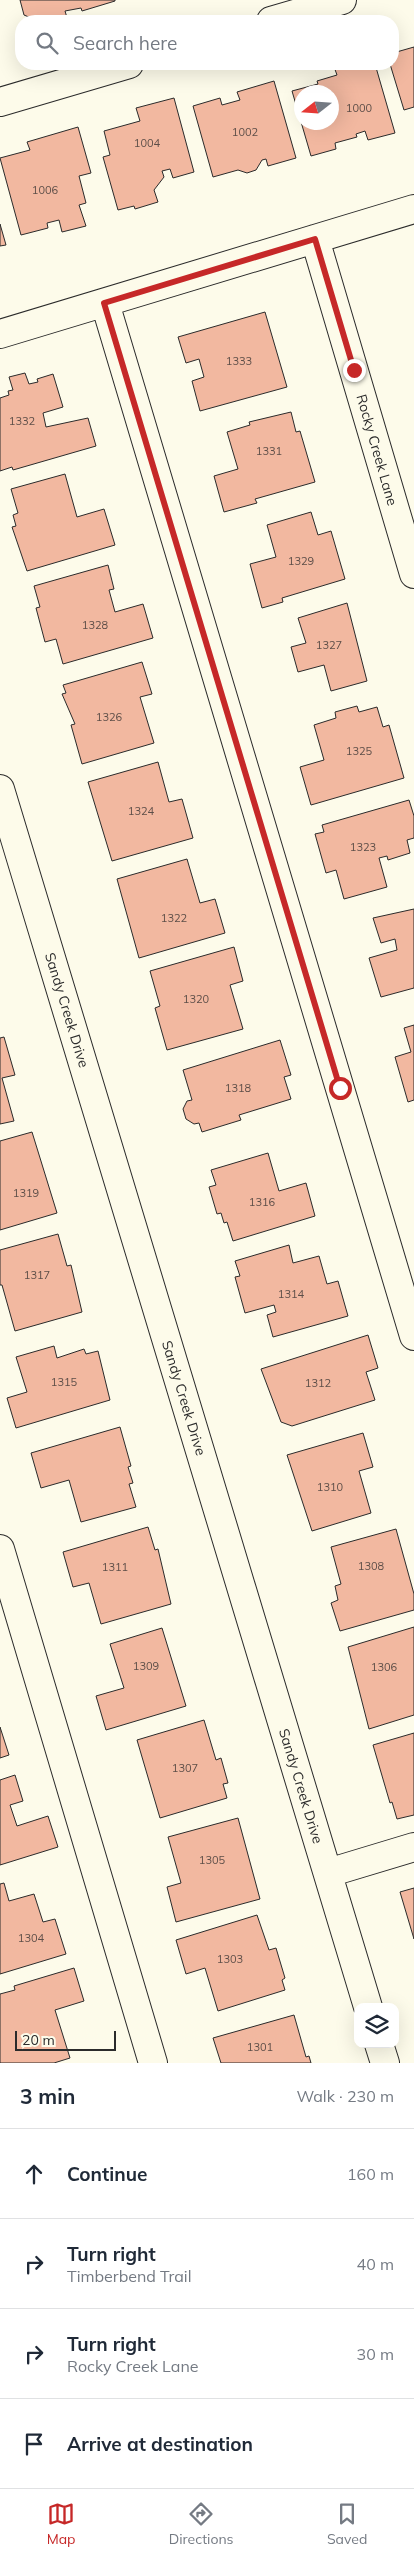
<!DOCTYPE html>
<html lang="en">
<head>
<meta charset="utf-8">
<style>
  body { margin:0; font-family:Mulish,sans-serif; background:#f6f6f7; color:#1f2937 }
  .controls { position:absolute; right:15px; bottom:15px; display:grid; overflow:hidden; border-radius:10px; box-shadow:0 5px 20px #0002 }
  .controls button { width:45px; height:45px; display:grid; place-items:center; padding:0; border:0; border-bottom:1px solid #e0e1e3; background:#fff; color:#1f2937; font:25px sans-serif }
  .compass { position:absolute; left:294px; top:85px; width:45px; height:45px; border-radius:50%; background:#fff; box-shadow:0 5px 20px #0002; rotate:253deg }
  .scale { position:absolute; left:15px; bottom:12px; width:101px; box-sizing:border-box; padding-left:5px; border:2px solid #2b2b2b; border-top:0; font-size:14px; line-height:18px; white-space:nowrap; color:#2b2b2b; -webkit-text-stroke:4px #fdfbea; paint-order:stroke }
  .stop { position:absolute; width:15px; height:15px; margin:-11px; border:4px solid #c62828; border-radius:50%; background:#fff }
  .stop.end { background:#c62828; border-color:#fff; box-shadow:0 1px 5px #0008 }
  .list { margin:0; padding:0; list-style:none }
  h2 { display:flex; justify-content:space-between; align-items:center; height:65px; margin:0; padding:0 20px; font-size:21px }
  h2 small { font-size:16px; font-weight:400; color:#747a83 }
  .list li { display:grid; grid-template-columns:32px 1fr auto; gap:15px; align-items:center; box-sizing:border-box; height:90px; padding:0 20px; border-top:1px solid #e0e1e3 }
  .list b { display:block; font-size:19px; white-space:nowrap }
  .list p { margin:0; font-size:16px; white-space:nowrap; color:#747a83 }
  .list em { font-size:16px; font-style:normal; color:#747a83 }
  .icon { flex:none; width:28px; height:28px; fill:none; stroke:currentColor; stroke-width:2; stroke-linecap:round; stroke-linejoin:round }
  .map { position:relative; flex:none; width:414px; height:2063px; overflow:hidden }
  .search { position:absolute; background:#fff; box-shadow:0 5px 20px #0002; left:15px; right:15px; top:15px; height:55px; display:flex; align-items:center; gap:12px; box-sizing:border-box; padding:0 18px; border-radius:20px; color:#747a83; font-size:19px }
  .sheet { height:425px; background:#fff }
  nav { display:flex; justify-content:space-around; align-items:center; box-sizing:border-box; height:70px; border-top:1px solid #e0e1e3; background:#fff; font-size:14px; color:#747a83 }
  nav a { display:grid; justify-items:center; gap:2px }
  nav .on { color:#c62828 }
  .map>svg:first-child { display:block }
  .building { fill:#f2b8a0; stroke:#2b2b2b; fill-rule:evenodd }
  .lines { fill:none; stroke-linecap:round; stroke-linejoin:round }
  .minor-casing { stroke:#2b2b2b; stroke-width:30 }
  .minor { stroke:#fdfbea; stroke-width:28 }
  .route { stroke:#c62828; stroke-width:6 }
  .labels { text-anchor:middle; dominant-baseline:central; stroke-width:4; stroke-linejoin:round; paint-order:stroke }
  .number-label { font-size:11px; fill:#5d4e48 }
  .street-label { font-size:14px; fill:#2b2b2b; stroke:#fdfbea }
</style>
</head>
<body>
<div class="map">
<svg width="414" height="2063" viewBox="0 0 414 2063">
  <rect width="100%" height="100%" fill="#fdfbea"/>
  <path class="building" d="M 20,0 L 115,0 L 115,1 L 82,11 L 81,8 L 65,11 L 68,21 L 47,21 L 46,18 L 36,20 L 24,15 Z
    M 414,47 L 414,107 L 404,110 L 390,64 L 393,64 L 393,53 Z
    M 333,64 L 375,64 L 395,133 L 368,140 L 365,131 L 356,134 L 357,137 L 335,143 L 336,149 L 311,156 L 292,91 L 318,84 L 317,81 L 337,75 ZM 302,92 L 332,92 L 332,122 L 302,122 Z
    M 274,81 L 296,158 L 268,166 L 266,159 L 262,160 L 256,170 L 247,173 L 238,170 L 213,177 L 193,106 L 220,98 L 222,105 L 240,100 L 237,92 Z
    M 174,98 L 194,172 L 173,178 L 170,169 L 162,171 L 164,177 L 154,190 L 158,202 L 135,209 L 134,206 L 118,210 L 103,157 L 110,155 L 104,131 L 140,121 L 136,108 Z
    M 78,127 L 91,173 L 79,176 L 86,203 L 79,205 L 86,226 L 62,232 L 59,220 L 47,223 L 48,228 L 21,235 L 0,158 L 30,150 L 27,142 Z
    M 0,224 L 6,245 L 0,246 Z
    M 265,312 L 287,387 L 200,411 L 192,381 L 204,377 L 199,359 L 186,363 L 178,337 Z
    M 25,373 L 29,384 L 38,382 L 37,379 L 53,374 L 63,407 L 43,413 L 46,427 L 88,418 L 96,446 L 13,470 L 12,467 L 0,471 L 0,398 L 9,395 L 8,391 L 13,390 L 9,377 Z
    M 291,412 L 296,432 L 300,431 L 315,482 L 255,499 L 257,503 L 224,512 L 214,476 L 238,469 L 227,432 L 250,425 L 249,422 Z
    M 65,474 L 77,517 L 104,509 L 115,545 L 27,571 L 12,527 L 16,526 L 13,515 L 18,513 L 11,489 Z
    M 311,512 L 318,535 L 331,531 L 345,579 L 282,598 L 283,602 L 262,608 L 250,564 L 276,557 L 267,525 Z
    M 108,565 L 114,589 L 109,590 L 115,612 L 143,604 L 153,638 L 63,664 L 56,639 L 45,642 L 36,608 L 40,607 L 34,586 Z
    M 347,603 L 367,681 L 331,691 L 324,665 L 298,672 L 291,647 L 306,643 L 298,618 Z
    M 142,662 L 152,694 L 140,697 L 154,743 L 82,764 L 71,725 L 75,724 L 62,694 L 66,693 L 63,685 Z
    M 357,706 L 359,712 L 377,707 L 383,727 L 389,725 L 404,778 L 311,805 L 300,767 L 324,760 L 314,725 L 336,718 L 335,712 Z
    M 158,762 L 169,802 L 182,799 L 193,838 L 112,861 L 88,782 Z
    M 409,800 L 414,816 L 414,838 L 407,840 L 410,853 L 388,860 L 387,856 L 379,858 L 387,887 L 344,899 L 336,870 L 326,873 L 315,834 L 324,832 L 322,825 Z
    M 187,859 L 200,903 L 215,899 L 225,933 L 139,958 L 117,879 Z
    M 414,909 L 414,988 L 381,997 L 369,958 L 397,950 L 395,939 L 381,943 L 373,918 Z
    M 234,947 L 243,981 L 230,985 L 243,1029 L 167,1050 L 155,1008 L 160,1006 L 150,971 Z
    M 414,1025 L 414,1100 L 408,1102 L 395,1057 L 411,1052 L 404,1028 Z
    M 4,1037 L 15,1075 L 2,1078 L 14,1121 L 0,1124 L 0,1038 Z
    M 280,1040 L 291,1075 L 284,1077 L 291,1099 L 239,1115 L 241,1120 L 202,1132 L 199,1123 L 194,1124 L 186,1119 L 183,1109 L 187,1101 L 192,1100 L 183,1070 Z
    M 32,1132 L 57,1213 L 0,1230 L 0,1141 Z
    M 268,1153 L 279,1191 L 306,1183 L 315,1216 L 233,1241 L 227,1222 L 224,1223 L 221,1213 L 217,1214 L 209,1187 L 216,1185 L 211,1170 Z
    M 58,1234 L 67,1266 L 71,1265 L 82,1312 L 15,1331 L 2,1285 L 0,1285 L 0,1250 Z
    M 289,1245 L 293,1263 L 319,1256 L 327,1284 L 338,1281 L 348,1316 L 273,1337 L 267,1315 L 276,1312 L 274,1305 L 245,1313 L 235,1277 L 240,1276 L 235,1261 Z
    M 368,1335 L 378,1368 L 366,1372 L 375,1400 L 292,1426 L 281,1422 L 261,1369 Z
    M 54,1346 L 57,1358 L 84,1349 L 86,1354 L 98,1351 L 110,1400 L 16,1428 L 7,1398 L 27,1392 L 16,1357 Z
    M 120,1427 L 131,1466 L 128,1467 L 133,1483 L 129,1484 L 136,1507 L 81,1522 L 69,1480 L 41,1488 L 31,1453 Z
    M 363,1433 L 373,1467 L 359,1471 L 371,1513 L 312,1531 L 287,1455 Z
    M 148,1527 L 155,1550 L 158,1549 L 171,1604 L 101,1624 L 89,1583 L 73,1587 L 63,1552 Z
    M 396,1529 L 414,1594 L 414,1610 L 340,1631 L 331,1603 L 338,1600 L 335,1586 L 341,1584 L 331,1547 Z
    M 414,1627 L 414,1715 L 369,1729 L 348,1647 Z
    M 162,1628 L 186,1706 L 106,1730 L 96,1696 L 124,1688 L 110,1644 Z
    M 204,1720 L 216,1760 L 221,1758 L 228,1783 L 223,1784 L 227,1798 L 160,1818 L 137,1740 Z
    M 0,1727 L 9,1755 L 0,1758 Z
    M 414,1733 L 414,1815 L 397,1819 L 392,1802 L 390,1803 L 373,1745 Z
    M 15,1775 L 23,1801 L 10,1805 L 17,1826 L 48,1816 L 58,1847 L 0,1865 L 0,1780 Z
    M 238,1818 L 260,1899 L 176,1922 L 167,1887 L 181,1883 L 168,1837 Z
    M 4,1883 L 9,1901 L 34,1894 L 43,1922 L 55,1919 L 66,1954 L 0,1974 L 0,1884 Z
    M 414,1888 L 414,1939 L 400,1892 Z
    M 257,1915 L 269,1950 L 276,1948 L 285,1978 L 282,1980 L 285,1990 L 218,2011 L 205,1968 L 186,1974 L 176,1940 Z
    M 74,1968 L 84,2001 L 55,2010 L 70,2058 L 54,2063 L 0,2063 L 0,1994 L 15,1990 L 14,1986 Z
    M 294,2015 L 306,2057 L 309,2056 L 311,2063 L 221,2063 L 213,2038 Z"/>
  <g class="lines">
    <defs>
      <path id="minor" d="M 271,21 L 342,0
        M 0,102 L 129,64
        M 315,239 L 414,574
        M 105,303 L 414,1336
        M 0,334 L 414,209
        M 0,789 L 368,2007
        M 0,1549 L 153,2063
        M 328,1873 L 414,1847
        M 379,2044 L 385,2063"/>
    </defs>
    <use href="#minor" class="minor-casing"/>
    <use href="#minor" class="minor"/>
  </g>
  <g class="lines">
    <path class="route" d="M 340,1088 L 104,303 L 315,239 L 354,370"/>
  </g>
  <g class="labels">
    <g class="number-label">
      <text x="359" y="108">1000</text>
      <text x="245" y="132">1002</text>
      <text x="147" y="143">1004</text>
      <text x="45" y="190">1006</text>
      <text x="239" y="361">1333</text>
      <text x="22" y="421">1332</text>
      <text x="269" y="451">1331</text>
      <text x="301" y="561">1329</text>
      <text x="95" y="625">1328</text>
      <text x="329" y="645">1327</text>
      <text x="109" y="717">1326</text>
      <text x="359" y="751">1325</text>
      <text x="141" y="811">1324</text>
      <text x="363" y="847">1323</text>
      <text x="174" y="918">1322</text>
      <text x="196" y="999">1320</text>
      <text x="238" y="1088">1318</text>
      <text x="26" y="1193">1319</text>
      <text x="262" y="1202">1316</text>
      <text x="37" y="1275">1317</text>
      <text x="291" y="1294">1314</text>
      <text x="64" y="1382">1315</text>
      <text x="318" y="1383">1312</text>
      <text x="330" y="1487">1310</text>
      <text x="371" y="1566">1308</text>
      <text x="115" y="1567">1311</text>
      <text x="146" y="1666">1309</text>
      <text x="384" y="1667">1306</text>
      <text x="185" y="1768">1307</text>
      <text x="212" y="1860">1305</text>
      <text x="31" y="1938">1304</text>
      <text x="230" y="1959">1303</text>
      <text x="260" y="2047">1301</text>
    </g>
    <g class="street-label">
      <text transform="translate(377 450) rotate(74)">Rocky Creek Lane</text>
      <text transform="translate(67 1010) rotate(73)">Sandy Creek Drive</text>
      <text transform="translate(184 1398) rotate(73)">Sandy Creek Drive</text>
      <text transform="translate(301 1786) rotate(73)">Sandy Creek Drive</text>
    </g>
  </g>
</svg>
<div class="controls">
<button><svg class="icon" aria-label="layers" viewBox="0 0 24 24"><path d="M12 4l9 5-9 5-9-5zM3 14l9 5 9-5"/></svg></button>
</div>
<svg class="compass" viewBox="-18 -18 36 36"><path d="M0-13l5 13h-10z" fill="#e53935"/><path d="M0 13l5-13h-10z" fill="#747a83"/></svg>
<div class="scale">20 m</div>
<div class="stop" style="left:340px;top:1088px"></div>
<div class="stop end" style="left:354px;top:370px"></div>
<div class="search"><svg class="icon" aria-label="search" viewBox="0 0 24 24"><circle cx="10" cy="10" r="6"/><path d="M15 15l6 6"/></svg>Search here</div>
</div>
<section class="sheet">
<h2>3 min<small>Walk · 230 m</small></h2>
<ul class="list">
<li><svg class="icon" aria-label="ahead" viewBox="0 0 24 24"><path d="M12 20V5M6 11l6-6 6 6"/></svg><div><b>Continue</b></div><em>160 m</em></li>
<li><svg class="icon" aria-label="right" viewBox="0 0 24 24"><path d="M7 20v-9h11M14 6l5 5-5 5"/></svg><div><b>Turn right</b><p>Timberbend Trail</p></div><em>40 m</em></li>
<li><svg class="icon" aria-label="right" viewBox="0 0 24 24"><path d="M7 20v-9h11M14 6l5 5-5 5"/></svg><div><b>Turn right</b><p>Rocky Creek Lane</p></div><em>30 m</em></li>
<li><svg class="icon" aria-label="arrive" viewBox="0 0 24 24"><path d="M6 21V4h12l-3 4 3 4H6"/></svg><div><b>Arrive at destination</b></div></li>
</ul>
</section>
<nav>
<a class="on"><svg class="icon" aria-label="map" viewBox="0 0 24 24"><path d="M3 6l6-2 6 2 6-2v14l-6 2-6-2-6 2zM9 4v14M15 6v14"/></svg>Map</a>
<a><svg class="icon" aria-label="directions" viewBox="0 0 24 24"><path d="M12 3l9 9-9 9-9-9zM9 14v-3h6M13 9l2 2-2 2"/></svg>Directions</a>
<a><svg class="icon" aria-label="saved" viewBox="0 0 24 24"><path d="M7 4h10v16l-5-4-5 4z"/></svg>Saved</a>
</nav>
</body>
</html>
